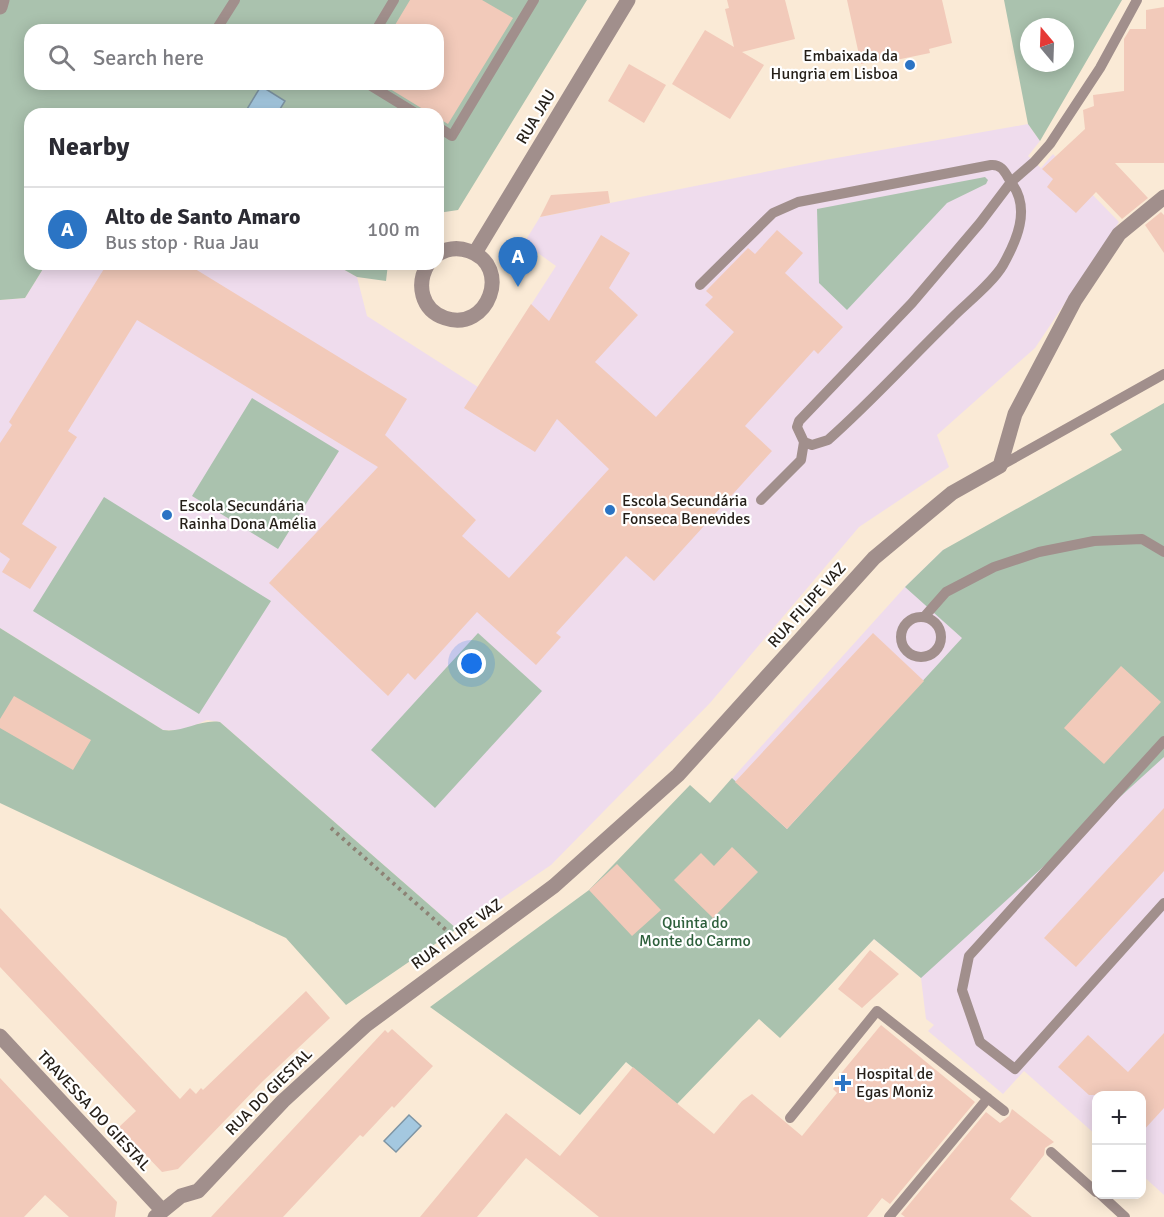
<!DOCTYPE html>
<html lang="en">
<head>
<meta charset="utf-8">
<style>
  body { margin:0; font-family:Signika,sans-serif; background:#f7f7f7; color:#2b2b33 }
  .controls { position:absolute; right:18px; bottom:18px; display:grid; overflow:hidden; border-radius:12px; box-shadow:0 3px 15px #0003 }
  .controls button { width:54px; height:54px; display:grid; place-items:center; padding:0; border:0; border-bottom:2px solid #e1e1e2; background:#fff; color:#2b2b33; font:30px sans-serif }
  .compass { position:absolute; left:1020px; top:18px; width:54px; height:54px; border-radius:50%; background:#fff; box-shadow:0 3px 15px #0003; rotate:341deg }
  .you { position:absolute; left:472px; top:664px; width:21px; height:21px; margin:-15px; border:4px solid #fff; border-radius:50%; background:#1a73e8; box-shadow:0 0 0 9px #1a73e833 }
  .badge { display:grid; place-items:center; width:39px; height:39px; border-radius:50%; background:#2b74c4; color:#fff; font-size:20px; font-weight:700 }
  .pin { position:absolute; translate:-50% -50px; filter:drop-shadow(0 2px 3px #0008) }
  .pin::after { content:''; position:absolute; top:32px; width:21px; height:18px; background:inherit; clip-path:polygon(0 0,100% 0,50% 100%) }
  .list { margin:0; padding:0; list-style:none }
  h2 { display:flex; justify-content:space-between; align-items:center; height:78px; margin:0; padding:0 24px; font-size:26px }
  h2 small { font-size:20px; font-weight:400; color:#7c7c81 }
  .list li { display:grid; grid-template-columns:39px 1fr auto; gap:18px; align-items:center; box-sizing:border-box; height:84px; padding:0 24px; border-top:2px solid #e1e1e2 }
  .list b { display:block; font-size:22px; white-space:nowrap }
  .list p { margin:0; font-size:20px; white-space:nowrap; color:#7c7c81 }
  .list em { font-size:20px; font-style:normal; color:#7c7c81 }
  .icon { flex:none; width:33px; height:33px; fill:none; stroke:currentColor; stroke-width:2; stroke-linecap:round; stroke-linejoin:round }
  .map { position:relative; flex:none; width:1164px; height:1217px; overflow:hidden }
  .search { position:absolute; background:#fff; box-shadow:0 3px 15px #0003; left:24px; top:24px; width:420px; height:66px; display:flex; align-items:center; gap:15px; box-sizing:border-box; padding:0 21px; border-radius:18px; color:#7c7c81; font-size:22px }
  .panel { position:absolute; background:#fff; box-shadow:0 3px 15px #0003; left:24px; top:108px; width:420px; height:162px; border-radius:18px }
  .map>svg:first-child { display:block }
  .education { fill:#efdced }
  .green { fill:#aac2ae; fill-rule:evenodd }
  .water { fill:#a4c8e0; stroke:#7e95a4; stroke-width:1.5 }
  .building { fill:#f2caba }
  .lines { fill:none; stroke-linecap:round; stroke-linejoin:round }
  .path { stroke:#8d8275; stroke-width:4; stroke-dasharray:3 4.5; stroke-linecap:butt }
  .lane { stroke:#a18f8c; stroke-width:10 }
  .street { stroke:#a18f8c; stroke-width:15 }
  .poi-dot { fill:#2b74c4; stroke:#fff; stroke-width:2 }
  .labels { text-anchor:middle; dominant-baseline:central; stroke-width:4.5; stroke-linejoin:round; paint-order:stroke }
  .poi-label { font-size:16px; fill:#251f18; stroke:#fff; text-anchor:start }
  .street-label { font-size:16px; fill:#251f18; stroke:#fff }
  .park-label { font-size:16px; fill:#2e603c; stroke:#fff }
</style>
</head>
<body>
<div class="map">
<svg width="1164" height="1217" viewBox="0 0 1164 1217">
  <rect width="100%" height="100%" fill="#faead6"/>
  <path class="education" d="M 1028,124 L 1040,141 L 1028,156 L 1041,168 L 1053,154 L 1119,222 L 1035,348 L 937,435 L 949,467 L 859,527 L 710,703 L 551,865 L 457,929 L 220,722 L 207,720 L 184,730 L 163,730 L 0,628 L 0,300 L 25,298 L 46,264 L 334,264 L 357,277 L 367,316 L 478,387 L 556,266 L 524,243 L 540,217 L 825,160 Z
    M 1164,500 L 1164,1195 L 1142,1175 L 1142,1096 L 1096,1096 L 1096,1135 L 1024,1071 L 1003,1094 L 928,1031 L 934,1025 L 926,1019 L 921,978 L 874,939 L 870,943 L 710,803 L 905,587 L 943,550 Z"/>
  <path class="green" d="M 0,0 L 587,0 L 458,210 L 438,213 L 438,114 L 30,114 L 30,264 L 46,264 L 25,298 L 0,300 ZM 30,30 L 438,30 L 438,84 L 30,84 Z
    M 1004,0 L 1122,0 L 1040,141 L 1028,124 ZM 1029,27 L 1065,27 L 1065,63 L 1029,63 Z
    M 985,177 L 988,180 L 986,184 L 947,203 L 847,310 L 819,283 L 817,209 Z
    M 334,264 L 388,264 L 386,281 L 357,277 Z
    M 252,398 L 339,451 L 278,549 L 192,496 Z
    M 1164,403 L 1164,757 L 921,978 L 874,939 L 780,1038 L 759,1019 L 677,1104 L 626,1062 L 580,1115 L 430,1007 L 589,890 L 690,785 L 710,803 L 732,778 L 787,829 L 962,638 L 905,587 L 943,550 L 1122,450 L 1110,434 Z
    M 104,497 L 271,601 L 199,714 L 33,611 Z
    M 0,628 L 163,730 C 184,733 199,719 220,722 L 457,929 L 346,1005 L 286,938 L 0,803 Z
    M 478,633 L 542,691 L 435,808 L 371,750 Z"/>
  <path class="water" d="M 261,86 L 285,101 L 277,114 L 244,114 Z
    M 409,1115 L 421,1126 L 396,1152 L 384,1141 Z"/>
  <path class="building" d="M 410,0 L 482,0 L 513,18 L 448,124 L 438,118 L 438,114 L 431,114 L 382,84 L 438,84 L 438,30 L 392,30 Z
    M 727,0 L 785,0 L 795,39 L 742,52 L 764,65 L 730,119 L 672,84 L 705,30 L 734,47 L 725,9 L 729,8 Z
    M 847,0 L 942,0 L 952,43 L 929,49 L 930,53 L 896,60 L 895,56 L 861,64 Z
    M 1164,7 L 1164,163 L 1115,163 L 1148,198 L 1122,219 L 1096,192 L 1076,213 L 1047,187 L 1053,179 L 1042,169 L 1085,129 L 1083,110 L 1094,106 L 1093,95 L 1124,91 L 1124,39 L 1130,29 L 1146,29 L 1146,10 Z
    M 629,64 L 666,85 L 644,123 L 608,101 Z
    M 608,191 L 610,203 L 540,217 L 551,195 Z
    M 1161,212 L 1164,215 L 1164,253 L 1145,225 Z
    M 777,230 L 803,253 L 785,273 L 843,327 L 818,354 L 814,350 L 745,426 L 772,451 L 654,581 L 626,556 L 556,633 L 561,637 L 536,665 L 477,612 L 415,680 L 408,673 L 388,696 L 269,583 L 378,467 L 137,320 L 68,431 L 77,437 L 22,524 L 57,547 L 30,589 L 2,572 L 10,559 L 0,552 L 0,443 L 12,425 L 9,422 L 107,264 L 187,264 L 407,399 L 385,435 L 476,520 L 462,536 L 509,578 L 609,469 L 557,419 L 535,452 L 464,408 L 531,304 L 549,321 L 601,235 L 630,253 L 609,288 L 638,315 L 595,362 L 656,417 L 734,332 L 705,305 L 713,297 L 706,291 L 748,248 L 755,254 Z
    M 873,633 L 924,681 L 787,829 L 735,782 Z
    M 1121,666 L 1161,702 L 1104,764 L 1064,728 Z
    M 14,696 L 91,740 L 73,770 L 0,728 L 0,719 Z
    M 1164,808 L 1164,871 L 1076,967 L 1044,938 Z
    M 732,847 L 758,872 L 713,918 L 674,880 L 701,853 L 714,866 Z
    M 617,864 L 661,910 L 632,936 L 589,890 Z
    M 0,908 L 180,1099 L 190,1088 L 196,1094 L 201,1088 L 203,1090 L 306,991 L 330,1018 L 262,1082 L 178,1169 L 162,1172 L 119,1127 L 136,1111 L 0,967 Z
    M 870,950 L 899,974 L 862,1008 L 838,989 Z
    M 881,1025 L 975,1102 L 890,1204 L 882,1198 L 867,1217 L 599,1217 L 526,1158 L 477,1217 L 420,1217 L 506,1113 L 560,1156 L 633,1067 L 714,1134 L 742,1101 L 752,1094 L 802,1136 L 837,1093 L 833,1089 L 838,1083 L 838,1077 Z
    M 392,1029 L 433,1066 L 394,1108 L 392,1106 L 363,1137 L 360,1135 L 283,1217 L 211,1217 L 385,1030 L 388,1033 Z
    M 1164,1033 L 1164,1108 L 1142,1132 L 1142,1095 L 1089,1095 L 1058,1067 L 1088,1035 L 1128,1072 Z
    M 0,1078 L 117,1202 L 115,1217 L 69,1217 L 45,1195 L 24,1217 L 0,1217 Z
    M 1012,1109 L 1054,1142 L 1045,1148 L 1044,1155 L 1010,1199 L 1032,1217 L 905,1217 L 901,1214 L 986,1112 L 1000,1123 L 1009,1116 Z"/>
  <g class="lines">
    <path class="path" d="M 331,828 L 454,937"/>
    <path class="lane" d="M 216,30 L 235,0
      M 376,30 L 394,0
      M 368,84 L 417,114
      M 438,127 L 452,136 L 534,0
      M 700,285 L 773,213 L 798,202 L 991,165 C 1004,164 1006,176 1013,185 C 1030,210 1017,240 1003,265 C 992,284 964,305 949,321 C 909,360 870,403 828,440 L 812,445 L 804,442 L 797,427 L 799,421 L 912,303 L 980,223 L 1011,182 L 1034,162 L 1050,144 L 1100,68 L 1137,0
      M 1000,466 L 1164,374
      M 761,500 L 801,460 L 804,442
      M 924,617 L 946,592 L 994,567 L 1039,552 L 1094,541 L 1142,539 L 1164,552
      M901 637a20 20 0 1 1 40 0a20 20 0 1 1-40 0Z
      M 1164,741 L 969,956 L 962,990 L 980,1042 L 1015,1069 L 1164,903
      M 790,1118 L 877,1011 L 1004,1111
      M 1051,1152 L 1096,1192
      M 1100,1194 L 1125,1217
      M 889,1217 L 988,1098"/>
    <path class="street" d="M 0,7 L 2,0
      M 475,253 L 628,0
      M 428,264 C 416,284 421,310 445,318 C 488,333 513,266 469,251 C 458,247 448,248 438,254
      M 0,1036 L 162,1210
      M 155,1217 L 181,1196 L 198,1191 L 283,1101 L 366,1025 L 554,886 L 678,775 L 874,558 L 952,493 L 1000,466 L 1015,414 L 1075,300 L 1119,234 L 1164,197"/>
  </g>
  <g class="poi-dot">
    <circle cx="910" cy="65" r="6"/>
    <circle cx="610" cy="510" r="6"/>
    <circle cx="167" cy="515" r="6"/>
    <path d="M840 1074h6v6h6v6h-6v6h-6v-6h-6v-6h6z"/>
  </g>
  <g class="labels">
    <g class="poi-label">
      <text x="898" y="56" text-anchor="end">Embaixada da<tspan x="898" dy="18">Hungria em Lisboa</tspan></text>
      <text x="622" y="501">Escola Secundária<tspan x="622" dy="18">Fonseca Benevides</tspan></text>
      <text x="179" y="506">Escola Secundária<tspan x="179" dy="18">Rainha Dona Amélia</tspan></text>
      <text x="856" y="1074">Hospital de<tspan x="856" dy="18">Egas Moniz</tspan></text>
    </g>
    <g class="street-label">
      <text transform="translate(536 117) rotate(-59)">RUA JAU</text>
      <text transform="translate(807 605) rotate(-48)">RUA FILIPE VAZ</text>
      <text transform="translate(457 934) rotate(-36)">RUA FILIPE VAZ</text>
      <text transform="translate(269 1092) rotate(-45)">RUA DO GIESTAL</text>
      <text transform="translate(94 1111) rotate(47)">TRAVESSA DO GIESTAL</text>
    </g>
    <g class="park-label">
      <text x="695" y="923">Quinta do<tspan x="695" dy="18">Monte do Carmo</tspan></text>
    </g>
  </g>
</svg>
<div class="controls">
<button>+</button>
<button>−</button>
</div>
<svg class="compass" viewBox="-18 -18 36 36"><path d="M0-13l5 13h-10z" fill="#e53935"/><path d="M0 13l5-13h-10z" fill="#7c7c81"/></svg>
<div class="you"></div>
<div class="pin badge" style="left:518px;top:287px">A</div>
<div class="search"><svg class="icon" aria-label="search" viewBox="0 0 24 24"><circle cx="10" cy="10" r="6"/><path d="M15 15l6 6"/></svg>Search here</div>
<section class="panel">
<h2>Nearby<small></small></h2>
<ul class="list">
<li><span class="badge">A</span><div><b>Alto de Santo Amaro</b><p>Bus stop · Rua Jau</p></div><em>100 m</em></li>
</ul>
</section>
</div>
</body>
</html>
